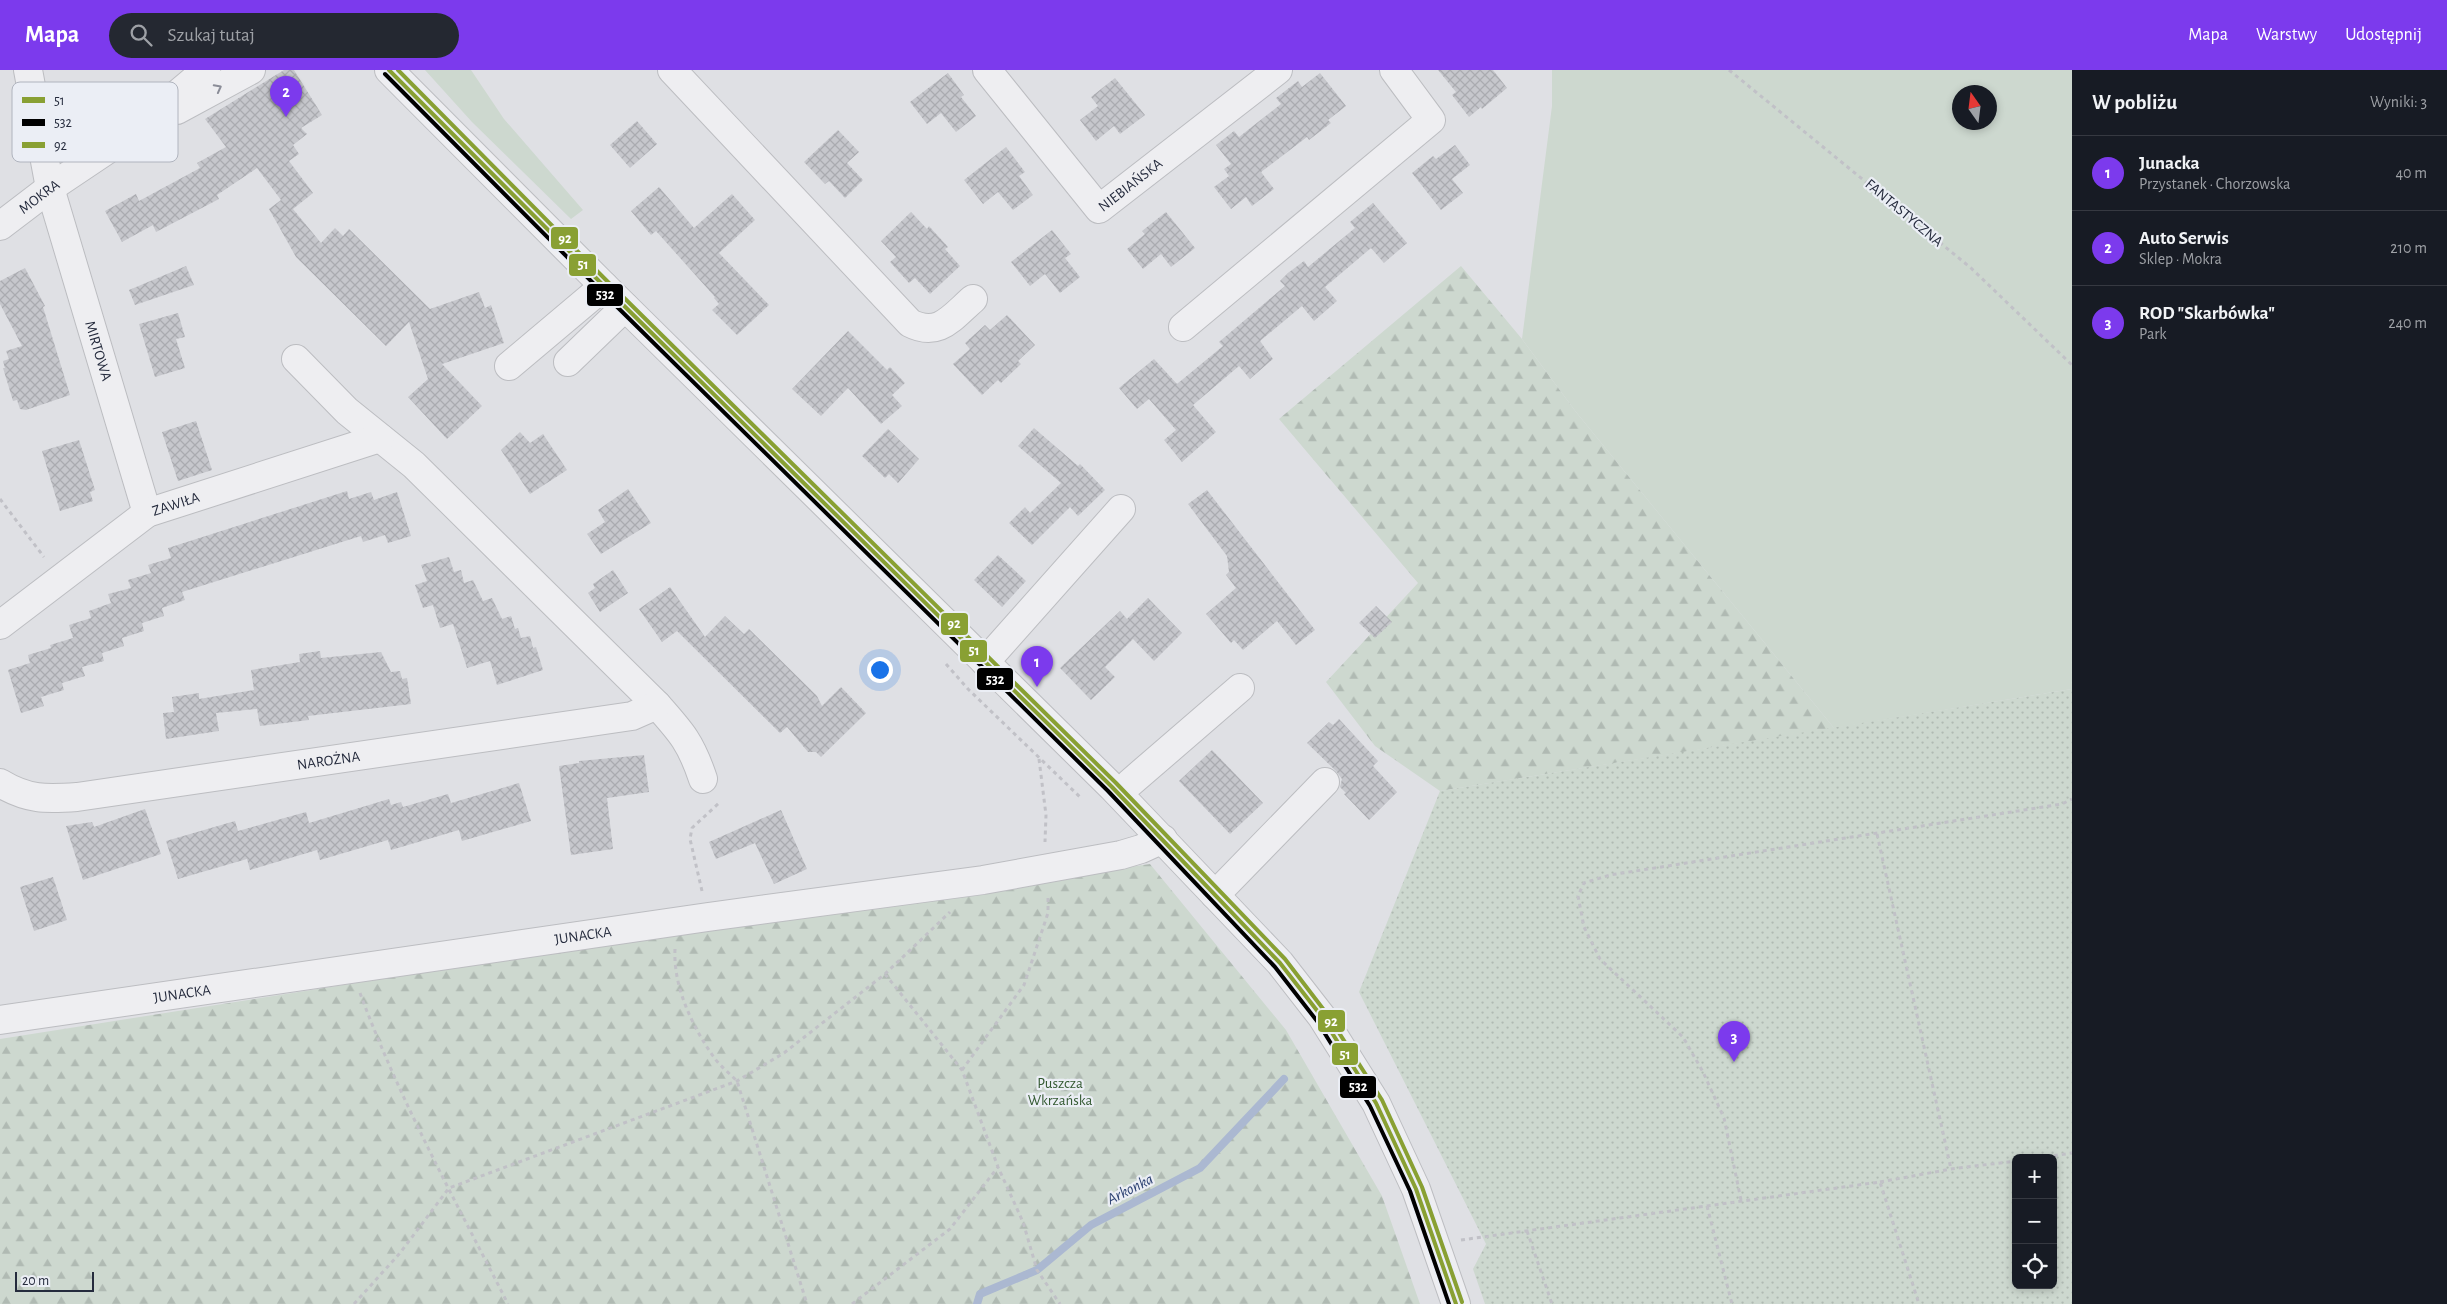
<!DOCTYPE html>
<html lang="pl">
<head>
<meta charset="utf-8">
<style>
  body { margin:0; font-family:"Alegreya Sans",sans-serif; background:#242831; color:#f1f3f6 }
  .controls { position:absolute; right:15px; bottom:15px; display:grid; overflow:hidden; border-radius:8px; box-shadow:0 2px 8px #0003 }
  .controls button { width:45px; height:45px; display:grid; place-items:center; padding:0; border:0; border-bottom:1px solid #363941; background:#171b24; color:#f1f3f6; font:25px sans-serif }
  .compass { position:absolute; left:1952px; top:15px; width:45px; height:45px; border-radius:50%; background:#171b24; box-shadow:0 2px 8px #0003; rotate:346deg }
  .scale { position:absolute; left:15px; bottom:12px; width:79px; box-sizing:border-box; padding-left:5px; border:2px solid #252b3d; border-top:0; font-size:14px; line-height:18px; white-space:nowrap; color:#252b3d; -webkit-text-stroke:4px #ebeef5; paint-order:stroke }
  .you { position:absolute; left:879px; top:599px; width:18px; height:18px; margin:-12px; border:4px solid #fff; border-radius:50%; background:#1a73e8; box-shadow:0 0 0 8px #1a73e833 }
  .badge { display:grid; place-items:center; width:32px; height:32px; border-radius:50%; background:#7c3aed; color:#fff; font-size:16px; font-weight:700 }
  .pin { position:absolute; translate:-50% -41px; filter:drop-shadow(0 1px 2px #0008) }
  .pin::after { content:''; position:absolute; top:26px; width:18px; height:15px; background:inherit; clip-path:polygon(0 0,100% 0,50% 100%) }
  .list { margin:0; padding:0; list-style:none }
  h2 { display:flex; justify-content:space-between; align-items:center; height:65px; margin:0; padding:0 20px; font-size:21px }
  h2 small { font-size:16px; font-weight:400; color:#9ea1a6 }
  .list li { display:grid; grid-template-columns:32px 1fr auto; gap:15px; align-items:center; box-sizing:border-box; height:75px; padding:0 20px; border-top:1px solid #363941 }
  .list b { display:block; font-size:19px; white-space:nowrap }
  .list p { margin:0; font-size:16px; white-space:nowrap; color:#9ea1a6 }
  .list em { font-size:16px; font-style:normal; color:#9ea1a6 }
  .icon { flex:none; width:28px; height:28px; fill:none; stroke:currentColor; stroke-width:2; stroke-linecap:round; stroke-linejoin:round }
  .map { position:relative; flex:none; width:2072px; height:1234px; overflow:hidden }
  header { display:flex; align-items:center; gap:30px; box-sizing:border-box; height:70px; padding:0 25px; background:#7c3aed; color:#fff }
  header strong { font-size:24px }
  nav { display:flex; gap:28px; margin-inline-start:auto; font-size:18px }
  .search { width:350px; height:45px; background:#242831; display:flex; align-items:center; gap:12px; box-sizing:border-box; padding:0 18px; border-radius:28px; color:#9ea1a6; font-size:19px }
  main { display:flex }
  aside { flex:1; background:#171b24 }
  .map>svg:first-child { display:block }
  .green { fill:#cdd8cf; fill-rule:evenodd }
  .forest { fill:url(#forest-firs) }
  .garden { fill:url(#garden-dots); fill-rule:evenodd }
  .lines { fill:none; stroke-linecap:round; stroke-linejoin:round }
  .stream { stroke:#abb8d1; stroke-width:8 }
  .building { fill:url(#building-cross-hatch) }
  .minor-casing { stroke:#bcbdc1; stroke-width:30 }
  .path { stroke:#c1c1c7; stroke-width:3; stroke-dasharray:4 4; stroke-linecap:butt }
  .minor { stroke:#eeeef1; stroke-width:28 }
  .bus-1-casing { stroke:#ebeef5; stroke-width:8 }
  .bus-2-casing { stroke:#ebeef5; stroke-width:8 }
  .bus-3-casing { stroke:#ebeef5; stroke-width:8 }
  .bus-1 { stroke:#89a033; stroke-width:4 }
  .bus-2 { stroke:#000; stroke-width:4 }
  .bus-3 { stroke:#89a033; stroke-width:4 }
  .oneway { stroke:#8a8c97 }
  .labels { text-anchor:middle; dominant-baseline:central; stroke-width:4.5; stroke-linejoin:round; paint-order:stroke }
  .street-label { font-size:15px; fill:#252b3d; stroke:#ebeef5 }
  .park-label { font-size:15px; fill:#345a32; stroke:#ebeef5 }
  .water-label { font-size:16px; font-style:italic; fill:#2e4373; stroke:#ebeef5 }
  .key { fill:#ebeef5; stroke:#b0b4be; stroke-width:1 }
  .key-label { font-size:14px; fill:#252b3d }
  .line-badge { stroke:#ebeef5; stroke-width:2 }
  .badge-label { font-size:14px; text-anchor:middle; font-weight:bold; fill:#fff }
</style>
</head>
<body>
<header>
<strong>Mapa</strong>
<div class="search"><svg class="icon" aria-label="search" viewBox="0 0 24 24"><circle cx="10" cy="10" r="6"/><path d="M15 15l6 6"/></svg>Szukaj tutaj</div>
<nav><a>Mapa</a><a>Warstwy</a><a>Udostępnij</a></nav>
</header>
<main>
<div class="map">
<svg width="2072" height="1234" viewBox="0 0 2072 1234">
  <defs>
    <pattern id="forest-firs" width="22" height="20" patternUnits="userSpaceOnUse" patternTransform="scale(1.25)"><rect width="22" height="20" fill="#cdd8cf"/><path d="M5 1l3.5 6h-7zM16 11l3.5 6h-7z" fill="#b0bab3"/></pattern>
    <pattern id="garden-dots" width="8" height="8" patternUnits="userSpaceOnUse" patternTransform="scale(1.25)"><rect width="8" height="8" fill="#cdd8cf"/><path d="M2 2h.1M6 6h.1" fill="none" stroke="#b0bab3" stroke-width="1.8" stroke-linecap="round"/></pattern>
    <pattern id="building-cross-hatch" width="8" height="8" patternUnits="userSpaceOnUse" patternTransform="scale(1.25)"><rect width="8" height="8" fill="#c6c7cc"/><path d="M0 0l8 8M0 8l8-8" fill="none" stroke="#aaabb0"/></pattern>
  </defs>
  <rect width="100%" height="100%" fill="#dfe0e4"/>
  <path class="green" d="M 425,0 L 471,0 L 504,49 L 583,140 L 571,149 L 472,52 Z
    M 1552,0 L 2072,0 L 2072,619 L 1834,658 L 1576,342 L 1522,269 L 1552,36 ZM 1960,22 L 1990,22 L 1990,52 L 1960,52 Z"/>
  <path class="forest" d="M 1461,196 L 1522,269 L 1576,342 L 1834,658 L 1440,721 L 1375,676 L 1326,612 L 1418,513 L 1279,349 Z
    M 1150,794 L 1286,960 L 1382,1126 L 1420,1234 L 0,1234 L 0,969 L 711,857 Z"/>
  <path class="garden" d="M 2072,619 L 2072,1234 L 1485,1234 L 1473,1199 L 1486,1174 L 1359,922 L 1440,721 ZM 2016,1088 L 2053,1088 L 2053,1215 L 2016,1215 Z"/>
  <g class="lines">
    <path class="stream" d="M 977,1234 L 980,1224 L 1037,1200 L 1091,1155 L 1200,1098 L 1284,1009"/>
  </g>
  <path class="building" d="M 284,0 L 294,0 L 322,45 L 301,58 L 307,64 L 293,75 L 299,84 L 289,91 L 313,123 L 293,139 L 321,173 L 335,158 L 343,166 L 349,159 L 430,239 L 479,222 L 485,238 L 491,235 L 504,273 L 442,294 L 482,336 L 447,369 L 408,327 L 428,309 L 409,252 L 386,276 L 296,187 L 269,139 L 281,130 L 257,98 L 217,125 L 219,129 L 156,162 L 153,155 L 122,172 L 105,141 L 136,124 L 139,131 L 200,98 L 197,93 L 226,77 L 205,49 Z
    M 1438,0 L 1493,0 L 1507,18 L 1482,39 L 1481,37 L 1469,47 L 1452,25 L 1456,22 Z
    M 948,3 L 964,25 L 961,27 L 976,46 L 956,62 L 941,43 L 927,54 L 910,32 Z
    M 1320,3 L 1346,36 L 1328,50 L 1331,53 L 1309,70 L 1307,67 L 1261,102 L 1274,119 L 1252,136 L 1246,127 L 1231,139 L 1214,117 L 1229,106 L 1224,99 L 1231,94 L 1216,75 L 1234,61 L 1239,67 L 1281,34 L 1276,28 L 1298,11 L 1302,17 Z
    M 1115,8 L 1145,45 L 1120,64 L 1114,56 L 1096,71 L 1080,50 L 1098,36 L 1091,27 Z
    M 637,51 L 657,74 L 630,98 L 610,75 Z
    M 838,60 L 859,82 L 847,93 L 863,110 L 845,128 L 829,111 L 825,114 L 804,92 Z
    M 1455,75 L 1470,95 L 1452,109 L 1463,123 L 1441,140 L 1412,103 L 1433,86 L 1436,89 Z
    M 1006,77 L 1025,102 L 1019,106 L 1033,125 L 1013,140 L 998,122 L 983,134 L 964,110 Z
    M 659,117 L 694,158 L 732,124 L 755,150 L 719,183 L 769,235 L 737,265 L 712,240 L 719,234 L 714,228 L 715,227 L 656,161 L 651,165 L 631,141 Z
    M 1373,133 L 1407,173 L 1384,193 L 1371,178 L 1325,217 L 1337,231 L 1314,251 L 1302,236 L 1260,271 L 1273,289 L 1250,309 L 1239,296 L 1193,335 L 1216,362 L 1182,392 L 1164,370 L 1176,360 L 1149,329 L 1137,339 L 1119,318 L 1154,289 L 1177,314 L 1223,276 L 1219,272 L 1285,216 L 1280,211 L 1288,203 L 1304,191 L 1308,197 L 1355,158 L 1350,152 Z
    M 911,142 L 927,159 L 929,156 L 948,177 L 945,179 L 960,196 L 930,224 L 915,208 L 909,213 L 899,202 L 890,192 L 896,187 L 881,171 Z
    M 1166,142 L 1195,178 L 1171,197 L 1161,184 L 1143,199 L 1127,179 L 1145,164 L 1142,161 Z
    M 1052,160 L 1071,184 L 1065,188 L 1080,207 L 1060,223 L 1045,204 L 1030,216 L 1011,192 Z
    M 186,196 L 194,215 L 135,235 L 129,220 Z
    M 25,198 L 45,236 L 43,237 L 70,325 L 26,340 L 20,339 L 17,330 L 13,331 L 3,298 L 5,298 L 3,291 L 9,289 L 6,281 L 22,276 L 0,234 L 0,211 Z
    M 178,243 L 185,267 L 176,269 L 185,298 L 155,307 L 139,254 Z
    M 1007,245 L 1035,275 L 1018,291 L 1021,294 L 1001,313 L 998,310 L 982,325 L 953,294 L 970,279 L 965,273 L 985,255 L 990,260 Z
    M 848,261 L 887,300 L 890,297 L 905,313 L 892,325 L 902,336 L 881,354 L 848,318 L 821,346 L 792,319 Z
    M 196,351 L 212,400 L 178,411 L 162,362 Z
    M 1034,358 L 1078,396 L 1080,394 L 1105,420 L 1078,446 L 1070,437 L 1032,475 L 1009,453 L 1025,437 L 1030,443 L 1061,413 L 1018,376 Z
    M 888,359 L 919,389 L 898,413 L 889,404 L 885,408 L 862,386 Z
    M 520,362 L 530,373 L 543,364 L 567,400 L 530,424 L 501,380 Z
    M 79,370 L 95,420 L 90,422 L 93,431 L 60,441 L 42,381 Z
    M 628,419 L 651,453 L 601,484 L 587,464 L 605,452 L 598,440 Z
    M 1207,420 L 1315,560 L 1296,575 L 1277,551 L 1243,580 L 1234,570 L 1231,573 L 1206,544 L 1236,518 L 1226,505 L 1229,502 L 1227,486 L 1188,434 Z
    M 347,421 L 349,429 L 371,422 L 374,430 L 397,422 L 411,466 L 388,473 L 385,465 L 363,472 L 361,466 L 182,522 L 185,530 L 162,538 L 164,546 L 142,553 L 144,561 L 122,568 L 124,576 L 102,583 L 104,591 L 82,597 L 85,606 L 62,613 L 64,620 L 41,627 L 44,636 L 21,643 L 8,600 L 30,593 L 28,585 L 51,578 L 50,575 L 73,568 L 69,555 L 91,548 L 89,541 L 111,533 L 108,524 L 131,518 L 128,510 L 151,503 L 148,495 L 171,488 L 168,478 Z
    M 998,485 L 1026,511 L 1002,537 L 974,510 Z
    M 449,487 L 454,502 L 461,500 L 464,513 L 473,510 L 483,531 L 492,528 L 502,549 L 511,546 L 515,559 L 518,558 L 521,568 L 530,566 L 533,578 L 536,577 L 543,600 L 497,615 L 490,591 L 467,598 L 453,554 L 440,558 L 433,535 L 423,538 L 415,515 L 427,511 L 421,495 Z
    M 613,500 L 628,523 L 600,542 L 588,523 L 595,518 L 593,514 Z
    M 670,517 L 705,567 L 725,546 L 744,564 L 749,559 L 817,626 L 822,636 L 841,617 L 866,643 L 821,687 L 816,682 L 808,682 L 787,657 L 780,663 L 677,561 L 662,572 L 639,539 Z
    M 1148,528 L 1182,563 L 1154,591 L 1133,569 L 1105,597 L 1115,607 L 1091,630 L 1060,598 L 1120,541 L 1127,549 Z
    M 1376,536 L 1392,552 L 1375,568 L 1359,553 Z
    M 320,581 L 321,588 L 381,582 L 391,602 L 400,601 L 402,609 L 407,608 L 411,634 L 308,646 L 309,650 L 260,656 L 257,639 L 216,643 L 219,661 L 166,669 L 163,643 L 174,642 L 172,627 L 199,623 L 199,629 L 254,620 L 251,600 L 300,592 L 299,584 Z
    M 1339,649 L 1378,691 L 1373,696 L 1397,722 L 1369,750 L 1344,724 L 1346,723 L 1340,717 L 1342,709 L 1336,701 L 1307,673 L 1329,652 L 1333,655 Z
    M 1212,680 L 1263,733 L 1230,764 L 1179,711 Z
    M 644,685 L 649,722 L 607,728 L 613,779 L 571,785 L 559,696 L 579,693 L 579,691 Z
    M 519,713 L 531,751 L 462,771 L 459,760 L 391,780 L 388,770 L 320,790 L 317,780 L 250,800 L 247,789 L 178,809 L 166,771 L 235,751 L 238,761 L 306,742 L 309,753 L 389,729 L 391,735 L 401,732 L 403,737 L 448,724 L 451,733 Z
    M 145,739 L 161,784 L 83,810 L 66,756 L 92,752 L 94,757 Z
    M 781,740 L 807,799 L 774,814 L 755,773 L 716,789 L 709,772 Z
    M 53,807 L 67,850 L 34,861 L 20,817 Z"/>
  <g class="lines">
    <defs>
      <g id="minor">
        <path id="s1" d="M 28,0 L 50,118 L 147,443"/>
        <path d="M 389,0 L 604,216 L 1112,717 L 1280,893 L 1322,947 L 1376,1033 L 1416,1119 L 1456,1234"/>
        <path d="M 672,0 L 910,253 C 939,268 952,247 973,229"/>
        <path id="s2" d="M 987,0 L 1099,139 L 1278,0"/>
        <path d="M 177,40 L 251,0"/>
        <path id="s3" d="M 0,156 L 50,118 L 129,65 L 206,0"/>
        <path d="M 1183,257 L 1431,50 L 1394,0"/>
        <path d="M 296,289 L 347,341 L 414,395 L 657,635 C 682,663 691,673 703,709"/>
        <path d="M 568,292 L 625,237"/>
        <path d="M 509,296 L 604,216"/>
        <path id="s4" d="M 0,555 L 147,443 L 380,368"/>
        <path d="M 985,592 L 1121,439"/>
        <path id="s5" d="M 0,713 C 28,730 46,729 77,727 L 632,646 L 657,635"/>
        <path d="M 1130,713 L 1240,618"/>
        <path d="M 1215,825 L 1325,712"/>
        <path id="s6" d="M 0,950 L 708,847 L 983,810 L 1121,785 L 1141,779 L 1163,769"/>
      </g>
    </defs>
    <use href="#minor" class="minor-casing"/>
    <path class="path" d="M 1729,0 L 1971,198 L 2072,295
      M 0,429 L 44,487
      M 946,594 L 968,619 L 1080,727 L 1082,726
      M 1039,689 L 1046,745 L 1045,772
      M 1877,764 L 1951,1099
      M 702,821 L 690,769 L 692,758 L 719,733
      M 675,879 C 673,916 692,956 713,986 C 719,995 729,1003 737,1011 L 807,1234
      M 885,904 L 962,1000 L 998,1097 L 1023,1152 L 1037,1200 L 1060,1234
      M 360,923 C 400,1031 456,1132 508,1234
      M 962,1000 L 1024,915 L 1048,843 L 1048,826
      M 2038,1088 L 2072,1083
      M 1880,1112 L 1951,1099 L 2016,1091
      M 1741,1130 L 1724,1048 L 1703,1002 L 1683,967 L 1600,889 L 1584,857 L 1578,826 L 1584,813 L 1610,805 L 2062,734 L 2072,729
      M 1707,1136 L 1732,1234
      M 1527,1161 L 1552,1234
      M 1461,1170 L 1880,1112 L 1919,1234
      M 354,1234 L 400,1183 L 449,1118 L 737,1011 L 784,983 L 885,904 L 950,842
      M 852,1234 L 950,1159 L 998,1097"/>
    <use href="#minor" class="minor"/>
    <defs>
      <path id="bus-1" d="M 389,0 L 604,216 L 1112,717 L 1280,893 L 1322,947 L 1376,1033 L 1416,1119 L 1456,1234"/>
      <path id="bus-2" d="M 385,4 L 600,220 L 1108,721 L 1275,897 L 1317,951 L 1370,1036 L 1410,1121 L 1449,1234"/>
      <path id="bus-3" d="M 398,0 L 608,212 L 1116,713 L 1285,889 L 1327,944 L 1382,1030 L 1422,1117 L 1462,1232"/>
    </defs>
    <use href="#bus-1" class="bus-1-casing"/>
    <use href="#bus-2" class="bus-2-casing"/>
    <use href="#bus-3" class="bus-3-casing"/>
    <use href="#bus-1" class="bus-1"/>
    <use href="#bus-2" class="bus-2"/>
    <use href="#bus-3" class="bus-3"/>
  </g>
  <defs><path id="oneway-chevron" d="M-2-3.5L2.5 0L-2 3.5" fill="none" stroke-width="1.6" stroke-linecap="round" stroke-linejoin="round" transform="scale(1.25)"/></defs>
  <use class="oneway" href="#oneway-chevron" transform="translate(218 18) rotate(-28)"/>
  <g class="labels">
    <g class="street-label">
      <text stroke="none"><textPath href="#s2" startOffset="218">NIEBIAŃSKA</textPath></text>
      <text stroke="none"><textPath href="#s3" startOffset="49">MOKRA</textPath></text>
      <text transform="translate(1904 143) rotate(40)">FANTASTYCZNA</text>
      <text stroke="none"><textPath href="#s1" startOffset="290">MIRTOWA</textPath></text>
      <text stroke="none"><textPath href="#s4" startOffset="215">ZAWIŁA</textPath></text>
      <text stroke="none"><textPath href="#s5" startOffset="334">NAROŻNA</textPath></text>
      <text stroke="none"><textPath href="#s6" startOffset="589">JUNACKA</textPath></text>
      <text stroke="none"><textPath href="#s6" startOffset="184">JUNACKA</textPath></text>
    </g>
    <g class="park-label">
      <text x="1060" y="1013">Puszcza<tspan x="1060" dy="17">Wkrzańska</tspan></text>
    </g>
    <g class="water-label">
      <text transform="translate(1130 1119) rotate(-27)">Arkonka</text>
    </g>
  </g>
  <rect x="12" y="12" width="166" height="80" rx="8" class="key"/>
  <rect x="22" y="27" width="23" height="6" fill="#89a033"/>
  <rect x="22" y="49" width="23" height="7" fill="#000"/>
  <rect x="22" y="72" width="23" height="6" fill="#89a033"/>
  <g class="key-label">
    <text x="54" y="35">51</text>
    <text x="54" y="57">532</text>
    <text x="54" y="80">92</text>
  </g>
  <g class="line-badge">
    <rect x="550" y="156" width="29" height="24" rx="5" fill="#89a033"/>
    <rect x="568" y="183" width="29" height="24" rx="5" fill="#89a033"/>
    <rect x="586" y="213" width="38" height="24" rx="5" fill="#000"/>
    <rect x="940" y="542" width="29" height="24" rx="5" fill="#89a033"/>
    <rect x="959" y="569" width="29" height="24" rx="5" fill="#89a033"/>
    <rect x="976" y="597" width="38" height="24" rx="5" fill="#000"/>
    <rect x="1317" y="939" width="29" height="24" rx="5" fill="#89a033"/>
    <rect x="1331" y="972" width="28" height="24" rx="5" fill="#89a033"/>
    <rect x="1339" y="1005" width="38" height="24" rx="5" fill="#000"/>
  </g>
  <g class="badge-label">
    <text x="565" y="173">92</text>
    <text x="583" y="199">51</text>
    <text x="605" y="229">532</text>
    <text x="954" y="558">92</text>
    <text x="974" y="585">51</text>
    <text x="995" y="614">532</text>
    <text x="1331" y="956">92</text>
    <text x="1345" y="989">51</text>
    <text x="1358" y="1021">532</text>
  </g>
</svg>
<div class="controls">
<button>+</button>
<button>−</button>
<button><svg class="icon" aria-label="locate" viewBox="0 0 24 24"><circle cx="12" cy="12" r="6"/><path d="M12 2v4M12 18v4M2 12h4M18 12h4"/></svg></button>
</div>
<svg class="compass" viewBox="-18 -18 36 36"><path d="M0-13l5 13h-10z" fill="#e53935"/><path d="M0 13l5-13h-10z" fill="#9ea1a6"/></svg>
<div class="scale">20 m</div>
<div class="you"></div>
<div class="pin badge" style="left:1037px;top:617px">1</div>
<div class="pin badge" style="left:286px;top:47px">2</div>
<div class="pin badge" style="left:1734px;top:992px">3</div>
</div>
<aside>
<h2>W pobliżu<small>Wyniki: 3</small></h2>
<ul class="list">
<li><span class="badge">1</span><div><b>Junacka</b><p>Przystanek · Chorzowska</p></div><em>40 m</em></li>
<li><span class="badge">2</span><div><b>Auto Serwis</b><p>Sklep · Mokra</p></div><em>210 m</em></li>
<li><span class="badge">3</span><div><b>ROD &quot;Skarbówka&quot;</b><p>Park</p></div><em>240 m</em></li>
</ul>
</aside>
</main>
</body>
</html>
